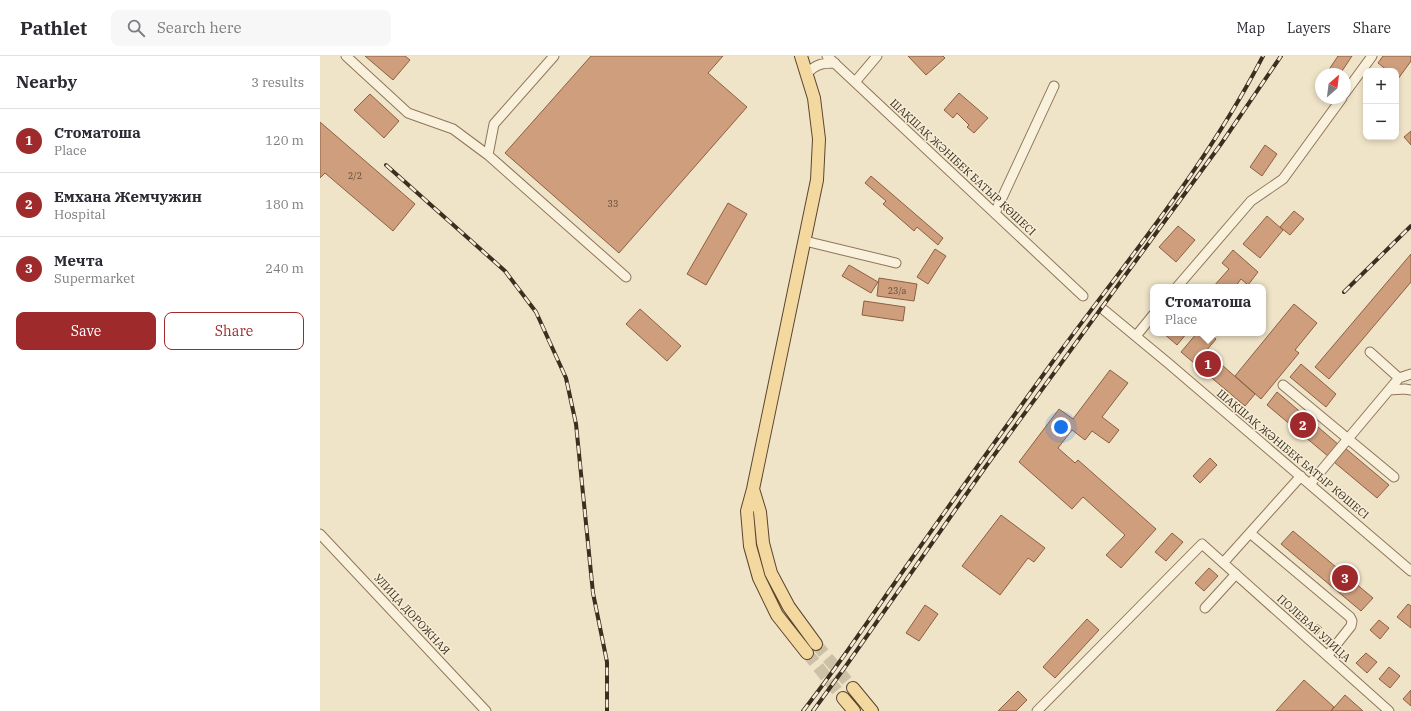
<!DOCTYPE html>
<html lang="en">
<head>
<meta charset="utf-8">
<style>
  body { margin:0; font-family:"IBM Plex Serif",serif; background:#f7f7f7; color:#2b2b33 }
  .controls { position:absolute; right:12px; top:12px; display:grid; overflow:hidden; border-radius:8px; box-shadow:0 2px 6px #0003 }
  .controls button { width:36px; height:36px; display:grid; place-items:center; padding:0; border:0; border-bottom:1px solid #e1e1e2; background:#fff; color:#2b2b33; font:20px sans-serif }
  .compass { position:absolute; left:995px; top:12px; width:36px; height:36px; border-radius:50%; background:#fff; box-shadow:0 2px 6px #0003; rotate:28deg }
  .you { position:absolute; left:741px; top:371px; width:14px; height:14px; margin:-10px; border:3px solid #fff; border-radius:50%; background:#1a73e8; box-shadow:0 0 0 6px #1a73e833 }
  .badge { display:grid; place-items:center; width:26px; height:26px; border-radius:50%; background:#9e2a2b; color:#fff; font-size:13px; font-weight:700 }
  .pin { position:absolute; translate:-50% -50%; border:2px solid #fff; box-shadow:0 1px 4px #0006 }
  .popup { position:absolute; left:830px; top:228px; width:116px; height:52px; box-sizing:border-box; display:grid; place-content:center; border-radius:8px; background:#fff; filter:drop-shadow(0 1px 3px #0005); font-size:13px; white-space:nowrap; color:#7c7c81 }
  .popup b { font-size:15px; color:#2b2b33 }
  .popup::after { content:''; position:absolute; left:50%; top:100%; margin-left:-8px; border:8px solid transparent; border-top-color:#fff }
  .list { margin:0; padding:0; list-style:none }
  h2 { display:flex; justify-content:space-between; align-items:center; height:52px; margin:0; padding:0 16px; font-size:17px }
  h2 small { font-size:13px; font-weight:400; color:#7c7c81 }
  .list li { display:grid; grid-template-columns:26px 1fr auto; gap:12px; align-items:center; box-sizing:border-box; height:64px; padding:0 16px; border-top:1px solid #e1e1e2 }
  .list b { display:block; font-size:15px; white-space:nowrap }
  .list p { margin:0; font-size:13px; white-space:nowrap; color:#7c7c81 }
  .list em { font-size:13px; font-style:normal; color:#7c7c81 }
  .actions { display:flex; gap:8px; padding:12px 16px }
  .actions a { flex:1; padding:9px 0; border:1px solid #9e2a2b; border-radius:8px; text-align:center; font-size:14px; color:#9e2a2b }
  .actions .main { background:#9e2a2b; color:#fff }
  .icon { flex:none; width:22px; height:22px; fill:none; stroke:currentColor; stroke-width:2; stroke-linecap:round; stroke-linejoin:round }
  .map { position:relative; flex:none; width:1091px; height:655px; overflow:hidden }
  header { display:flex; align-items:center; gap:24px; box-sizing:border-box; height:56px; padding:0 20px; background:#fff; border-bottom:1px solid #e1e1e2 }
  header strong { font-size:19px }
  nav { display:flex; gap:22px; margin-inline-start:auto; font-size:14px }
  .search { width:280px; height:36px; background:#f7f7f7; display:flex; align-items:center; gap:10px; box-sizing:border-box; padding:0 14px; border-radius:8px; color:#7c7c81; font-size:15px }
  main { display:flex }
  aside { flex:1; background:#fff }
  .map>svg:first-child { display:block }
  .building { fill:#cf9f7d; stroke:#8d5f41 }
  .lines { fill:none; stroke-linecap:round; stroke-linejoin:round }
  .major-tunnel { stroke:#ccc0a6; stroke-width:12; stroke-dasharray:12 6; stroke-linecap:butt }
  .minor-casing { stroke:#8d765c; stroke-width:11 }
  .major-casing { stroke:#5b4430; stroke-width:14 }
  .minor { stroke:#faf1dc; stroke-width:9 }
  .major { stroke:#f3d9a0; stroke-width:12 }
  .rail-casing { stroke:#3d2e20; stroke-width:4 }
  .rail { stroke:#f7eed8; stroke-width:2.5; stroke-dasharray:8; stroke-linecap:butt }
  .labels { text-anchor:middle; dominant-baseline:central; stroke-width:3; stroke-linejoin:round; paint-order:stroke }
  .number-label { font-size:9px; fill:#624a37 }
  .street-label { font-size:11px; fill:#3d2e20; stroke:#f7eed8 }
</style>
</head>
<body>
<header>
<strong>Pathlet</strong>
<div class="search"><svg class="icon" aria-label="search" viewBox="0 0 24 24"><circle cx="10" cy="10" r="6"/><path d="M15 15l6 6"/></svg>Search here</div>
<nav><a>Map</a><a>Layers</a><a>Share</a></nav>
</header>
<main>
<aside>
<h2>Nearby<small>3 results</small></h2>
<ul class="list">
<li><span class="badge">1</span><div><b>Стоматоша</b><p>Place</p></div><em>120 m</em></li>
<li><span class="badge">2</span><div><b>Емхана Жемчужин</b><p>Hospital</p></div><em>180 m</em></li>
<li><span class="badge">3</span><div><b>Мечта</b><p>Supermarket</p></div><em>240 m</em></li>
</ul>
<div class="actions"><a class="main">Save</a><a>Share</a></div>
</aside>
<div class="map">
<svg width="1091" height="655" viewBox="0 0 1091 655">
  <rect width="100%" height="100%" fill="#f0e4c8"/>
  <path class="building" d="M 45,0 L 85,0 L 90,4 L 73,24 Z
    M 271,0 L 403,0 L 388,17 L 427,51 L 299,197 L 185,97 Z
    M 588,0 L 623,0 L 625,2 L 606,19 Z
    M 1018,0 L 1032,0 L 1020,18 L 1006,18 Z
    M 1063,0 L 1091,0 L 1091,5 L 1078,23 L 1076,21 L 1076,15 L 1068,15 L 1058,7 Z
    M 639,37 L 668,62 L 654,77 L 647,71 L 649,69 L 637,57 L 633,62 L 624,54 Z
    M 50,38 L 79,65 L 64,82 L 34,54 Z
    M 0,66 L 95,148 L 73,175 L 5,117 L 0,122 Z
    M 1091,75 L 1091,89 L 1084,81 Z
    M 945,89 L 957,98 L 942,120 L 930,111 Z
    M 551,120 L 623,182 L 618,189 L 597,171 L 594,175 L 563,148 L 566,145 L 545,127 Z
    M 408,147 L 427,158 L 386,229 L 367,218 Z
    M 974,155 L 984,163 L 970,179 L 960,171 Z
    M 947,160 L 963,174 L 940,202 L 923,188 Z
    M 858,170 L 875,184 L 856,206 L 839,191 Z
    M 615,193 L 626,200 L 608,228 L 597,221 Z
    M 913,194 L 938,216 L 928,229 L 921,223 L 915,231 L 893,231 L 909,213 L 902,207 Z
    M 1091,198 L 1091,226 L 1009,323 L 995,311 Z
    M 529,209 L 558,226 L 551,237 L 522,220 Z
    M 559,222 L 597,228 L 594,245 L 557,240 Z
    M 544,245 L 585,251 L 583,265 L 542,259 Z
    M 974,248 L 997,267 L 975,294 L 979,297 L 941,343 L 915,320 Z
    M 320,253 L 361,290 L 347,305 L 306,268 Z
    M 843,277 L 867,277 L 857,289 Z
    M 877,277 L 889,277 L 896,283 L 886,295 L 935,338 L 925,350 L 861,296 Z
    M 981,308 L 1016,338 L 1006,351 L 970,321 Z
    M 790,314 L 808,327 L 782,361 L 799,374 L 789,387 L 772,375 L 765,384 L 752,374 L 738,392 L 755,407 L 758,404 L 836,473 L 801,512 L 786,499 L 805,479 L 763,441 L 752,453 L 699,406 L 739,353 L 753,363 Z
    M 957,336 L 1019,389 L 1009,401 L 947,349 Z
    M 1025,392 L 1069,429 L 1057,442 L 1014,406 Z
    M 890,402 L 897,409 L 880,427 L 873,420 Z
    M 681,459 L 725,492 L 714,506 L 708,502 L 680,539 L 642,510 Z
    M 973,475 L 1053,542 L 1041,555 L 961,488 Z
    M 852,477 L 863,486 L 846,505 L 835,496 Z
    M 889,512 L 898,520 L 884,535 L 875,527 Z
    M 1088,548 L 1091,550 L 1091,572 L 1077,561 Z
    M 605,549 L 618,558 L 599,585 L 586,577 Z
    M 767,563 L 779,574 L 735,622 L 723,611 Z
    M 1059,564 L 1069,572 L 1060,583 L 1050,574 Z
    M 997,568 L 1002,572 L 996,579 L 991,575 Z
    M 1046,597 L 1057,606 L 1047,617 L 1036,607 Z
    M 1069,611 L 1080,620 L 1070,632 L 1059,623 Z
    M 984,624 L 1014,651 L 1011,655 L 956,655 Z
    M 1091,634 L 1091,650 L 1083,643 Z
    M 698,635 L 707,644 L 696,655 L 678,655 Z
    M 1025,639 L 1043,655 L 1011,655 Z"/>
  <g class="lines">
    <path class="major-tunnel" d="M 496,588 L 533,632
      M 487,597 L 523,642"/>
    <defs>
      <path id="minor" d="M 26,0 L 88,57 L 133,73 L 168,99 L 306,221
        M 507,0 L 763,240
        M 487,18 C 495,8 503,7 515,7
        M 535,26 L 557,0
        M 1025,37 L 1052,0
        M 168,99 L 174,68 L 234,0
        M 675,157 L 734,30
        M 485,185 L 576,207
        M 857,231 L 931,145 L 963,123 L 1022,42
        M 784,254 L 848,307 L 1091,515
        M 816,280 L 833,259
        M 1050,296 L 1079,322
        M 963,329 L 1074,421
        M 1069,334 L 1085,333 L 1091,334
        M 990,428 L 1079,322 L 1091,318
        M 930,477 L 1030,561 L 1032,565 L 1031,570 L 1008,599
        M 0,478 L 166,655
        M 903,507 L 981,420
        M 885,552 L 916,518
        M 717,655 L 882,488 L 1069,655"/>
      <path id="major" d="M 481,0 L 494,42 L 499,83 L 497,124 L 433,433 L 427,455 L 430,490 L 439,522 L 457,559 L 487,597
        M 433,433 L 440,456 L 443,487 L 451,517 L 469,551 L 496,588
        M 533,632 L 552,655
        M 523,642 L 534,655"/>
    </defs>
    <use href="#minor" class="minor-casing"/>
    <use href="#major" class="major-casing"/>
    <use href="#minor" class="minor"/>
    <use href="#major" class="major"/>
    <defs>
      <path id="rail" d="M 66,109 L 185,215 L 216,256 L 246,322 L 256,368 L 273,537 L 287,606 L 287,655
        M 1024,236 L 1091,170
        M 483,655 C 523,604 558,550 595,498 C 640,434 686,371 731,308 C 804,208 886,111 943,0
        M 493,655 L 528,607 L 664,413 L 901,88 L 961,0"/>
    </defs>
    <use href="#rail" class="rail-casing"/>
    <use href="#rail" class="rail"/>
  </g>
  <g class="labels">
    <g class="number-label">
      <text x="35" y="119">2/2</text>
      <text x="293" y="147">33</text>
      <text x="577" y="234">23/а</text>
    </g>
    <g class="street-label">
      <text transform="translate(643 111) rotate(43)">ШАҚШАҚ ЖӘНІБЕК БАТЫР КӨШЕСІ</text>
      <text transform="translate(973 398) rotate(40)">ШАҚШАҚ ЖӘНІБЕК БАТЫР КӨШЕСІ</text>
      <text transform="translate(92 558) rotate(47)">УЛИЦА ДОРОЖНАЯ</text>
      <text transform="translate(994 572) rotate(42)">ПОЛЕВАЯ УЛИЦА</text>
    </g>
  </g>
</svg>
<div class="controls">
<button>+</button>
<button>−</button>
</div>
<svg class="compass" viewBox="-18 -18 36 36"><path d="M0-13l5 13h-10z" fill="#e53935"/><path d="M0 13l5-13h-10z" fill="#7c7c81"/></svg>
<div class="you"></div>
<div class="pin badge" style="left:888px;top:308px">1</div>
<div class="popup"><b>Стоматоша</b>Place</div>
<div class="pin badge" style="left:983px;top:369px">2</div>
<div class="pin badge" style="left:1025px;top:522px">3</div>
</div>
</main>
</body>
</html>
